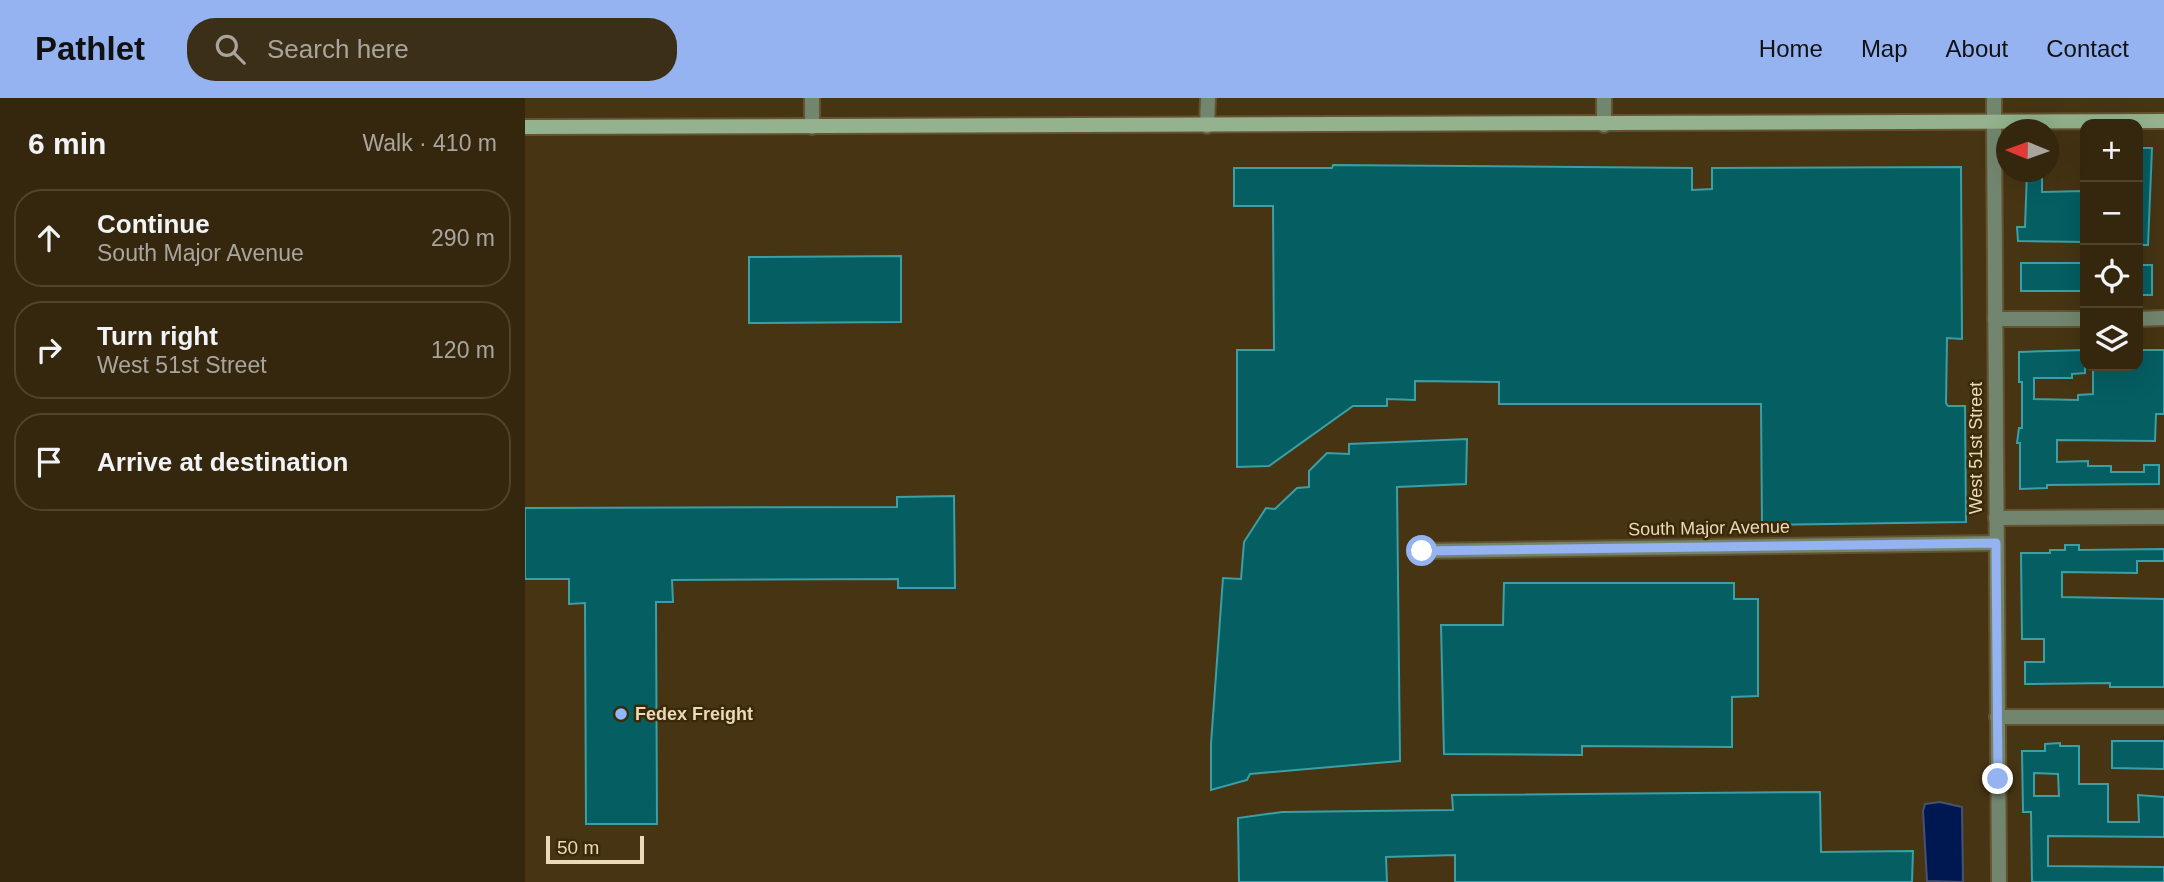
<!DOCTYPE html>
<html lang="en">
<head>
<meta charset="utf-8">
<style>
  body { margin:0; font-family:Arial,sans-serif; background:#3c2f17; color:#f1f3f6 }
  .controls { position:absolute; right:21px; top:21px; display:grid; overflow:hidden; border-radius:14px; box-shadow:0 7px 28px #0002 }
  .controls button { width:63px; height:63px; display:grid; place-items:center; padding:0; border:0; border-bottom:2px solid #4e442e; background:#34270e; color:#f1f3f6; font:35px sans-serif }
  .compass { position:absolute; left:1471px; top:21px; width:63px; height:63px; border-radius:50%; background:#34270e; box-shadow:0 7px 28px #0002; rotate:271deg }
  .scale { position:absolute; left:21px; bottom:18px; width:98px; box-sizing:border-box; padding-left:7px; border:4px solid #ebd9ba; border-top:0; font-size:19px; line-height:24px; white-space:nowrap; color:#ebd9ba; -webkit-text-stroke:5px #3b2a07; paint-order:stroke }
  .stop { position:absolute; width:21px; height:21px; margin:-16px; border:5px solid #95b2f1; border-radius:50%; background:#fff }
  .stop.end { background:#95b2f1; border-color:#fff; box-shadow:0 2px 7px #0008 }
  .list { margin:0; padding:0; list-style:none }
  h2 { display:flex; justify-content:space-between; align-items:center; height:91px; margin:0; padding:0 28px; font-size:30px }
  h2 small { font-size:23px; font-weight:400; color:#a9a59e }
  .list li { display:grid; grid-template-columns:46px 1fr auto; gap:21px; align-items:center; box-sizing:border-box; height:98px; margin:0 14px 14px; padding:0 14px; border:2px solid #4e442e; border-radius:28px }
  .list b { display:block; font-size:26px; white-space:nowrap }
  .list p { margin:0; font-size:23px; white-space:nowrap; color:#a9a59e }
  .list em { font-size:23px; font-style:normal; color:#a9a59e }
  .icon { flex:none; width:38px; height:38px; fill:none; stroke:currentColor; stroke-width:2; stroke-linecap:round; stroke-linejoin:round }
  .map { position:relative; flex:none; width:1639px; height:784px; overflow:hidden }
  header { display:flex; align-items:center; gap:42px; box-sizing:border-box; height:98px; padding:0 35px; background:#95b2f1; color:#111 }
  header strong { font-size:33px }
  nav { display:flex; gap:38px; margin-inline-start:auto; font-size:24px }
  .search { width:490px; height:63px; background:#3c2f17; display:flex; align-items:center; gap:18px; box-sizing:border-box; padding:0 24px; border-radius:28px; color:#a9a59e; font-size:26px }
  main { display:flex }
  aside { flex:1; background:#34270e }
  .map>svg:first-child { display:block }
  .water { fill:#001851; stroke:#465270; stroke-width:2 }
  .building { fill:#055e62; stroke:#3b9fa5; stroke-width:2; fill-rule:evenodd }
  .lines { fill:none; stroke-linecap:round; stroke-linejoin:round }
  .minor-casing { stroke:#645231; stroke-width:18 }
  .tertiary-casing { stroke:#645231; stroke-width:18 }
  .secondary-casing { stroke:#645231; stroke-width:18 }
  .minor { stroke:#72866f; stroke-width:14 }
  .tertiary { stroke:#72866f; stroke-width:14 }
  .secondary { stroke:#93b28d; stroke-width:14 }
  .route { stroke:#95b2f1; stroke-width:9 }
  .poi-dot { fill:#90b8fd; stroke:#3b2a07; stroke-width:2.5 }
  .labels { text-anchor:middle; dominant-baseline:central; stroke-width:5; stroke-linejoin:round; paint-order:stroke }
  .street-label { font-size:18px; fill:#ebd9ba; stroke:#3b2a07 }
  .poi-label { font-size:18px; font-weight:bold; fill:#ebd9ba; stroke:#3b2a07; text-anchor:start }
</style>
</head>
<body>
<header>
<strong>Pathlet</strong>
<div class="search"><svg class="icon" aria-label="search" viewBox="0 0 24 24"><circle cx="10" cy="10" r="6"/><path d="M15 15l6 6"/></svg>Search here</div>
<nav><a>Home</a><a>Map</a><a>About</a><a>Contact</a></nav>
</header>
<main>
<aside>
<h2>6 min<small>Walk · 410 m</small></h2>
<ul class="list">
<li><svg class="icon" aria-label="ahead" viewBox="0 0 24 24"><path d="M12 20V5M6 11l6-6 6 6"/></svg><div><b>Continue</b><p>South Major Avenue</p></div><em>290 m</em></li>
<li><svg class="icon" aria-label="right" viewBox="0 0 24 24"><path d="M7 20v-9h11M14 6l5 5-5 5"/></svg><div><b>Turn right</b><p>West 51st Street</p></div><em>120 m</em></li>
<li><svg class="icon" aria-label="arrive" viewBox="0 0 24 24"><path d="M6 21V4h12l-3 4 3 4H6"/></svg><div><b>Arrive at destination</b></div></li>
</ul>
</aside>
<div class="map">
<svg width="1639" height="784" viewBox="0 0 1639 784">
  <rect width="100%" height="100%" fill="#463413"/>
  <path class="water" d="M 1415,704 L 1437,709 L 1438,784 L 1402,783 L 1398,713 L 1400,706 Z"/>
  <path class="building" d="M 1613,50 L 1627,50 L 1623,147 L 1613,147 Z
    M 808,67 L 1167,70 L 1167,92 L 1187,91 L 1187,70 L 1436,69 L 1437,241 L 1422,240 L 1421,305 L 1423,308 L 1440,308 L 1441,424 L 1237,427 L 1236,306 L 974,306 L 974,284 L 890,283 L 890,302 L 862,301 L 862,308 L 828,308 L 744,368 L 712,369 L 712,252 L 749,252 L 748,108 L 709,108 L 709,70 L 807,70 Z
    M 1502,74 L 1517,74 L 1517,94 L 1560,93 L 1560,144 L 1493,143 L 1492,129 L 1500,129 Z
    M 376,158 L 376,224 L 224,225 L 224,159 Z
    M 1496,165 L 1560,165 L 1560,193 L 1496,193 Z
    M 1613,167 L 1627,167 L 1627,197 L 1613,197 Z
    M 1560,252 L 1560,275 L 1547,276 L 1547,280 L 1509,280 L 1509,301 L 1553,302 L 1553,297 L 1568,296 L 1568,268 L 1613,268 L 1613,252 L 1639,252 L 1639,316 L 1631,316 L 1630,343 L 1532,342 L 1532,364 L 1563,363 L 1563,368 L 1586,368 L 1586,374 L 1619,374 L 1619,367 L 1634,367 L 1634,386 L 1522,387 L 1522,390 L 1495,391 L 1495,345 L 1492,345 L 1494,330 L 1497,330 L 1497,284 L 1494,284 L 1494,254 Z
    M 942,341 L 941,386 L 872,389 L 875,663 L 725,676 L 722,682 L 686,692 L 686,646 L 698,480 L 716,481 L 719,444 L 741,410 L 750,411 L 772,390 L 784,389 L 784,373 L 802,355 L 824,356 L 824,346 Z
    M 429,398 L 430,490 L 373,490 L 373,481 L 147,482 L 148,504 L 131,504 L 132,726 L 61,726 L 60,505 L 44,506 L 44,481 L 0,481 L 0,410 L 372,409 L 372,399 Z
    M 1540,447 L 1554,447 L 1554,452 L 1639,451 L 1639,463 L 1612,463 L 1612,475 L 1537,474 L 1537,499 L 1639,501 L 1639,589 L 1585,589 L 1585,585 L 1500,586 L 1500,564 L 1519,564 L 1519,541 L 1497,541 L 1496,455 L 1525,455 L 1525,452 L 1540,452 Z
    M 979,485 L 1209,485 L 1209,501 L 1233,501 L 1233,598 L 1207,599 L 1207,649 L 1057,648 L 1057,657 L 919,656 L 916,527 L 978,527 Z
    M 1587,643 L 1639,643 L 1639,671 L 1587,670 Z
    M 1535,645 L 1535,648 L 1554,648 L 1554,686 L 1583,686 L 1583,724 L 1614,724 L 1613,697 L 1639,699 L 1639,739 L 1523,738 L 1523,768 L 1639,769 L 1639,784 L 1507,784 L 1506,714 L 1498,714 L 1497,653 L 1520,653 L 1520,646 ZM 1509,675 L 1533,676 L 1534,698 L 1509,698 Z
    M 1295,694 L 1296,754 L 1388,753 L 1387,784 L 930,784 L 930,757 L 861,759 L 862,784 L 714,784 L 713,720 L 757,714 L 928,712 L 927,697 Z"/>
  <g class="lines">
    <defs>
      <path id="minor" d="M 1079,0 L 1079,27
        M 1469,0 L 1469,25
        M 682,28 L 683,0
        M 287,29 L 287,0
        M 1470,221 L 1560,221
        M 1613,221 L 1639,220
        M 1471,420 L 1639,419
        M 897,453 L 1471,445
        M 1472,619 L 1639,619"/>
      <path id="tertiary" d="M 1469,25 L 1474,784"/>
      <path id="secondary" d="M 0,29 L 1639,23"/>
    </defs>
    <use href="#minor" class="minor-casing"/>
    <use href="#tertiary" class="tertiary-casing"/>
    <use href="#secondary" class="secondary-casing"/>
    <use href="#minor" class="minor"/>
    <use href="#tertiary" class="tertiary"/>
    <use href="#secondary" class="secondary"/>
  </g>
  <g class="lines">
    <path class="route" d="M 897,453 L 1471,445 L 1473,681"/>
  </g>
  <circle class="poi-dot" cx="96" cy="616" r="7"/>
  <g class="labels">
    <g class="street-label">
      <text transform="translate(1451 350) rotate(-90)">West 51st Street</text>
      <text transform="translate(1184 430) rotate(-1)">South Major Avenue</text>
    </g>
    <g class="poi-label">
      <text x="110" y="616">Fedex Freight</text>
    </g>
  </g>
</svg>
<div class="controls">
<button>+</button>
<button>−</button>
<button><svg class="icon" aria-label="locate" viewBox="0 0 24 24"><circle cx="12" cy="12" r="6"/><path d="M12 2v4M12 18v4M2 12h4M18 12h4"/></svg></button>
<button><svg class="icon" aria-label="layers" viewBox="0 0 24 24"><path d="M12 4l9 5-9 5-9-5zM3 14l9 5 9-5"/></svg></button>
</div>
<svg class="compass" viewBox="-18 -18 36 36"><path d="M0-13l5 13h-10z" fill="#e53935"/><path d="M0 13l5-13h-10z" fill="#a9a59e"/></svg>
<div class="scale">50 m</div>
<div class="stop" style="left:897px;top:453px"></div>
<div class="stop end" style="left:1473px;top:681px"></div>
</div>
</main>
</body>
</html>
